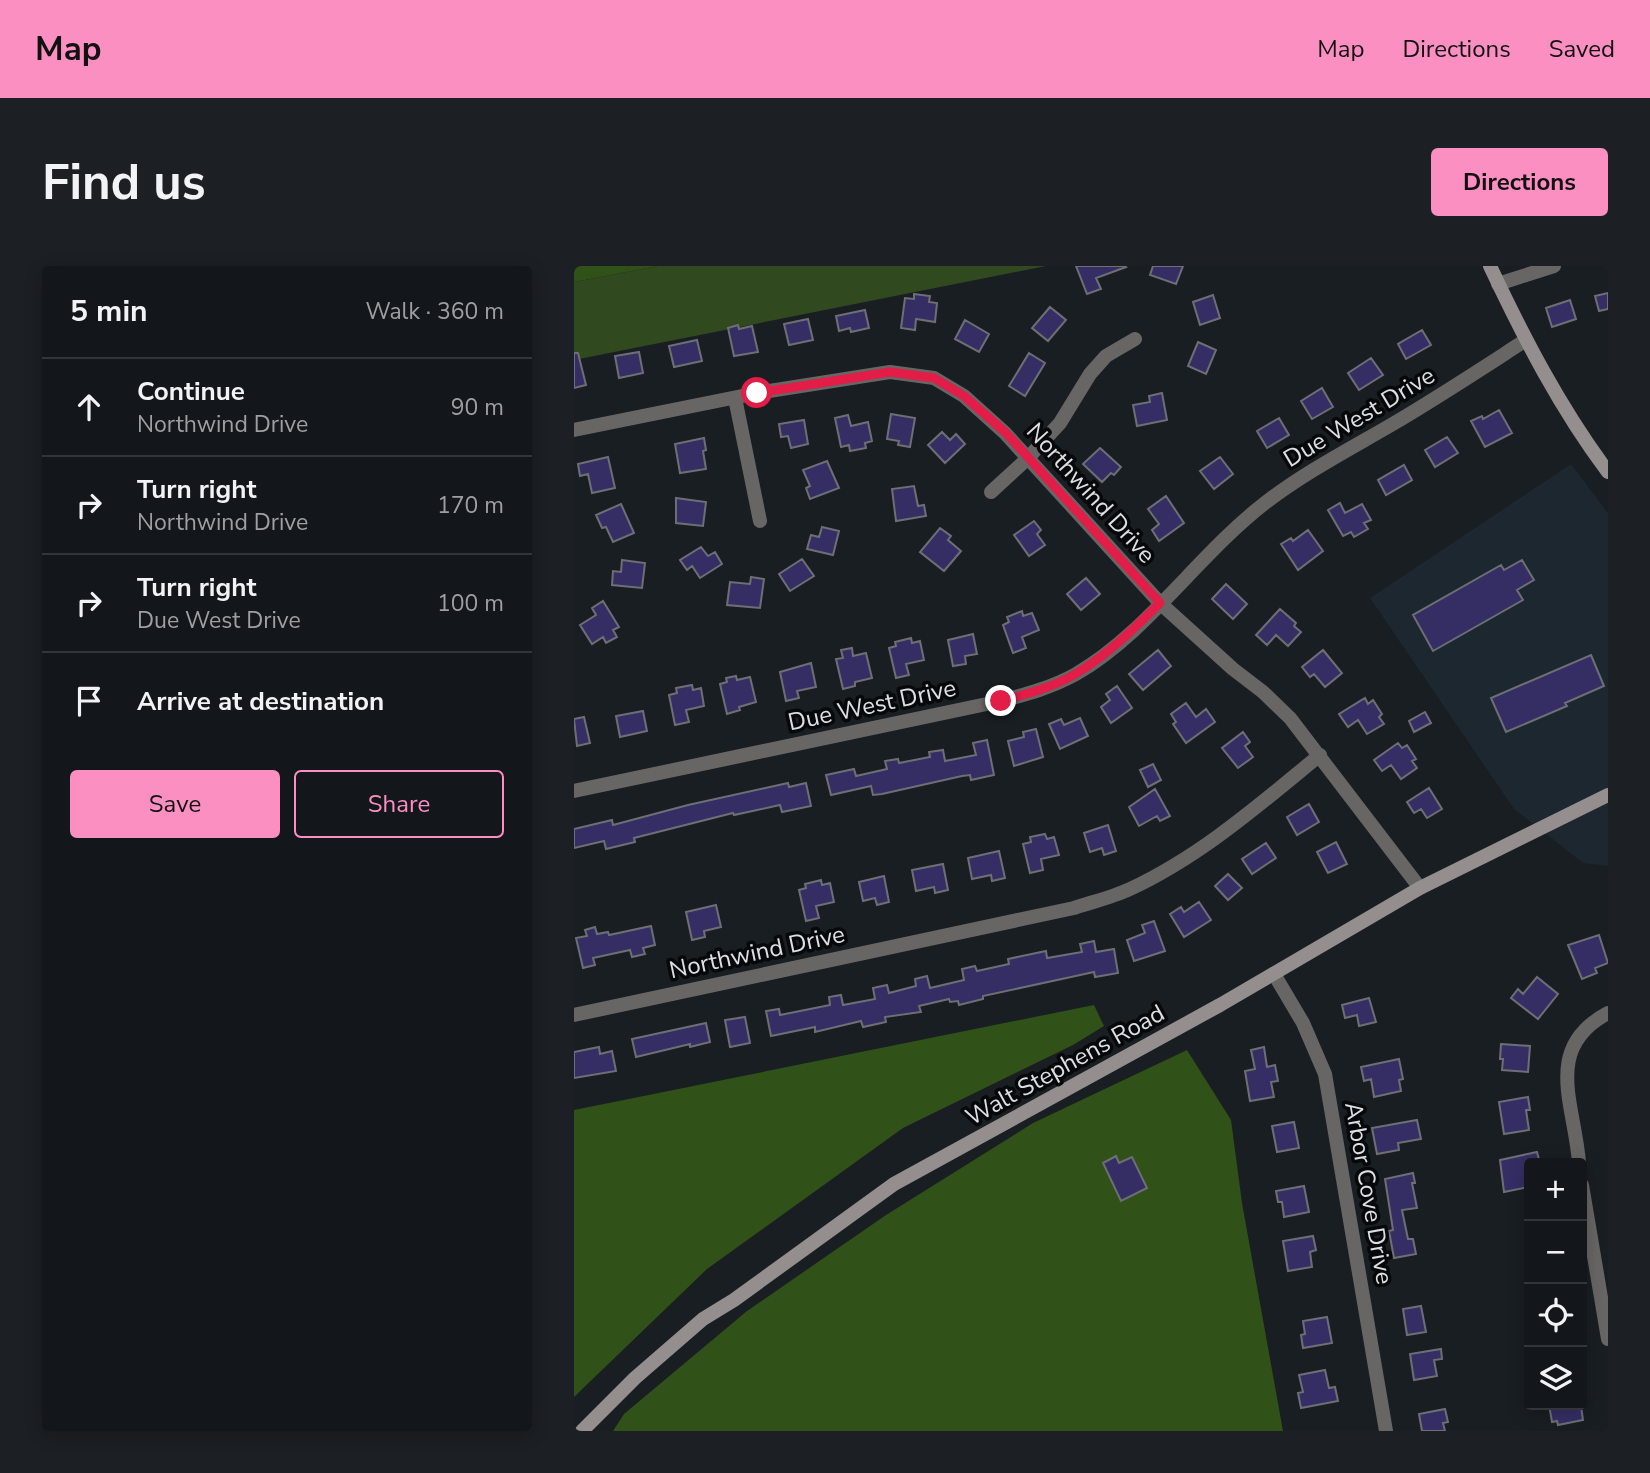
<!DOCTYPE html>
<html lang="en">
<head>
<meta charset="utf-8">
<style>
  body { margin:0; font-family:"Nunito Sans",sans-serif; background:#1c1f23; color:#f1f3f6 }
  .controls { position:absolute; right:21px; bottom:21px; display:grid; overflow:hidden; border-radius:7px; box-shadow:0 4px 18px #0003 }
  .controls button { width:63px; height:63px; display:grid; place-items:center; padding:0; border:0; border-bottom:2px solid #323539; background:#13161a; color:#f1f3f6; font:35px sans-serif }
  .stop { position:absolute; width:21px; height:21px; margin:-16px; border:5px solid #e11d48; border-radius:50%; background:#fff }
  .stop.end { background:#e11d48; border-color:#fff; box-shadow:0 2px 7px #0008 }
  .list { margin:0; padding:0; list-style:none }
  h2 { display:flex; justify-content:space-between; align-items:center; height:91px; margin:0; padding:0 28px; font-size:30px }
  h2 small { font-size:23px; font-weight:400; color:#9d9fa2 }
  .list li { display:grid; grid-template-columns:46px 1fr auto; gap:21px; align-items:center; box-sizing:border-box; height:98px; padding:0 28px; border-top:2px solid #323539 }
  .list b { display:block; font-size:26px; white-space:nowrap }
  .list p { margin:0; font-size:23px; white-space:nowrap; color:#9d9fa2 }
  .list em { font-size:23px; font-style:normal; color:#9d9fa2 }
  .actions { display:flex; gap:14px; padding:21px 28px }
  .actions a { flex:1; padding:16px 0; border:2px solid #fc8fc2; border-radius:7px; text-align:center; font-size:24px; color:#fc8fc2 }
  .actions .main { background:#fc8fc2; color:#111 }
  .icon { flex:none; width:38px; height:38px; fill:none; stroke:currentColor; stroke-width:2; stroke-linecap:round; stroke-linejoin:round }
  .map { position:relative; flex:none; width:1034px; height:1165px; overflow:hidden; border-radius:7px }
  header { display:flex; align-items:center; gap:42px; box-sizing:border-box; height:98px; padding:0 35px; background:#fc8fc2; color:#111 }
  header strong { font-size:33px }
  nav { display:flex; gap:38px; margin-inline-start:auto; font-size:24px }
  .intro { display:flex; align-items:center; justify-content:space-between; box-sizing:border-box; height:168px; padding:0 42px }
  h1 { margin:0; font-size:49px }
  .button { padding:18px 32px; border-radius:7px; background:#fc8fc2; color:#111; font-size:24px; font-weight:700 }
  main { display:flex; gap:42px; padding:0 42px }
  aside { flex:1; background:#13161a; border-radius:7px; box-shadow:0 4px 18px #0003 }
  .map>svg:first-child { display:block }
  .built { fill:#1d272f }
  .green { fill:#30491e }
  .forest { fill:#305117 }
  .building { fill:#352e65; stroke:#6e6e75; stroke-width:2 }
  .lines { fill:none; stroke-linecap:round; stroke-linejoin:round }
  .street { stroke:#686565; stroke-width:14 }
  .secondary { stroke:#948e8f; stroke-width:14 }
  .route { stroke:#e11d48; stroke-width:9 }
  .labels { text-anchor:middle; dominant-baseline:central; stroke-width:7; stroke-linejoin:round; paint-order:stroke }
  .street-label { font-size:24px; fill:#dce0e2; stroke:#060809 }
</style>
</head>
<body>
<header>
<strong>Map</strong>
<nav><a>Map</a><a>Directions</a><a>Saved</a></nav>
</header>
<div class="intro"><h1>Find us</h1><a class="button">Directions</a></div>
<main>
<aside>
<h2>5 min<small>Walk · 360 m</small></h2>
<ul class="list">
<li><svg class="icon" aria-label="ahead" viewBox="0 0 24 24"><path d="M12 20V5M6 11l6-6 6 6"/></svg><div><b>Continue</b><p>Northwind Drive</p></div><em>90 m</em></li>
<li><svg class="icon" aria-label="right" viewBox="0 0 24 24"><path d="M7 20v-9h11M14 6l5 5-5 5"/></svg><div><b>Turn right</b><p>Northwind Drive</p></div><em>170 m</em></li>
<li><svg class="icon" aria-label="right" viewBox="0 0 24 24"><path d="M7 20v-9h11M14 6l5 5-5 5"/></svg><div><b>Turn right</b><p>Due West Drive</p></div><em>100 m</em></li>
<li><svg class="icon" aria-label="arrive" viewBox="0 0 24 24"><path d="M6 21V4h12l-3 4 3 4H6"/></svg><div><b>Arrive at destination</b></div></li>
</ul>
<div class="actions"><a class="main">Save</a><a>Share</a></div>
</aside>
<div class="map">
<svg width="1034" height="1165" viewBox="0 0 1034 1165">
  <rect width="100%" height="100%" fill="#191e22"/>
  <path class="built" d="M 997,198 L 1034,247 L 1034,600 L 1009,597 L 940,543 L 796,332 Z"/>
  <path class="green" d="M 84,0 L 472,0 L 0,94 L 0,16 Z"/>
  <path class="forest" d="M 0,0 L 84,0 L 0,16 Z
    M 520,739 L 530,760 L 499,779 L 329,862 L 133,1003 L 0,1131 L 0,844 Z
    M 613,784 L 657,854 L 668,937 L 709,1165 L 39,1165 L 50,1148 L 173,1045 L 312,949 L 459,857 Z"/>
  <path class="building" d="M 502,0 L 551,0 L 552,1 L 522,12 L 527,23 L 513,28 Z
    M 579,0 L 609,0 L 602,18 L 576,9 Z
    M 1034,27 L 1034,43 L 1025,45 L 1021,30 Z
    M 340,28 L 356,30 L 355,36 L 363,37 L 361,56 L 342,53 L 341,64 L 327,62 L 331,32 L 340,33 Z
    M 639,29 L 646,52 L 626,59 L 619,36 Z
    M 996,34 L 1002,53 L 978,61 L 972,42 Z
    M 476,41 L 492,54 L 474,75 L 458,62 Z
    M 291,44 L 295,62 L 277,66 L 276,62 L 265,65 L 262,50 Z
    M 234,53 L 239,74 L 215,79 L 210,58 Z
    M 391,54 L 415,68 L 405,86 L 381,73 Z
    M 164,59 L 165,63 L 178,60 L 184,86 L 160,90 L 154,62 Z
    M 848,64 L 857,79 L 832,93 L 824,78 Z
    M 123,74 L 128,95 L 100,101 L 95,80 Z
    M 624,76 L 642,84 L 632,108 L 614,100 Z
    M 65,86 L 69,107 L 45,112 L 41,90 Z
    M 0,87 L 4,87 L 12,119 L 0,122 Z
    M 455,87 L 471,97 L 451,130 L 435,120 Z
    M 797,92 L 809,109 L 785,124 L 774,107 Z
    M 748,122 L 759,141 L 738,153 L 727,135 Z
    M 588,127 L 593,154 L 563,160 L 559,139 L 576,136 L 575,130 Z
    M 925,144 L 938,167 L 911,181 L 897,155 L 908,150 L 909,153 Z
    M 317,148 L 341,152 L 336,181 L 324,179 L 325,175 L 313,173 Z
    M 274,149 L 277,160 L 294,156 L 298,175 L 291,177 L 292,182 L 276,185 L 275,179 L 267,181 L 261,152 Z
    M 705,152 L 715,169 L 693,182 L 683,165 Z
    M 230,154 L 234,178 L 217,182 L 214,170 L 207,171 L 205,158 Z
    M 368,166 L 376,174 L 382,168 L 391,178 L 371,197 L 354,179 Z
    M 873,171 L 884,187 L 861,201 L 851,184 Z
    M 130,172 L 132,184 L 129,185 L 132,203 L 106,207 L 101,178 Z
    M 526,182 L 547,201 L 540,209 L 537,207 L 528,216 L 509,198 Z
    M 34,191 L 41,222 L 18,227 L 14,208 L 6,210 L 4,198 Z
    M 646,191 L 659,208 L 640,223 L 626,205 Z
    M 253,195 L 265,222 L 236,233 L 232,222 L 236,220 L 229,204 Z
    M 830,199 L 838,214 L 812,229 L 804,214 Z
    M 340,220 L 344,240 L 350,239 L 352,250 L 322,255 L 318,223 Z
    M 592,230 L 610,257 L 585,275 L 578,264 L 585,258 L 574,243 Z
    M 102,232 L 132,236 L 129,260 L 102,257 Z
    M 766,237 L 771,247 L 788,238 L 797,254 L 790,257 L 794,263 L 780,271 L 777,266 L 769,270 L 754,244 Z
    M 47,238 L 60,267 L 39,276 L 32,261 L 28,262 L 22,249 Z
    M 460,255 L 467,264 L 463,268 L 471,279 L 455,290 L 440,269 Z
    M 248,261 L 265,265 L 259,289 L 233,283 L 237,269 L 245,271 Z
    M 366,262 L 377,270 L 374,274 L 387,285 L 370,305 L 346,286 Z
    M 734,264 L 749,285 L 724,304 L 707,278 L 717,272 L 719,275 Z
    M 127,281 L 134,290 L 141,286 L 148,298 L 126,312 L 118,300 L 113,304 L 106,294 Z
    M 228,293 L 240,310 L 216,325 L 205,308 Z
    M 48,294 L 71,297 L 68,322 L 38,319 L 39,305 L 47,306 Z
    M 948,294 L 960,314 L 943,324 L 949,334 L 859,385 L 839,349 L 927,299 L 930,304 Z
    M 177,311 L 190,313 L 186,342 L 153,339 L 156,316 L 176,318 Z
    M 512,312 L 526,328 L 507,344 L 493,328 Z
    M 652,318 L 673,338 L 659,353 L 638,333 Z
    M 29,335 L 45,361 L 39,364 L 43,371 L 32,377 L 29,371 L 18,378 L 6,359 L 22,349 L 18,342 Z
    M 706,343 L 722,357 L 720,360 L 727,366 L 714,380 L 702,369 L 693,379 L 682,369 Z
    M 448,345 L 449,350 L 458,347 L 465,364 L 448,371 L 452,382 L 439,387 L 429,359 L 435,356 L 433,351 Z
    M 399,368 L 403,388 L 391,390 L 392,398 L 379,400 L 374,374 Z
    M 337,372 L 338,377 L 346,375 L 350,394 L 332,398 L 335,409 L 322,412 L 315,382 L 322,380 L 321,376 Z
    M 278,382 L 279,390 L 292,387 L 298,412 L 281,416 L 281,420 L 269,423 L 262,393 L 269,392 L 267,384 Z
    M 584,384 L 597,400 L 569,424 L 555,408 Z
    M 749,384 L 768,407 L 751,421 L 740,408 L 736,411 L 728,401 Z
    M 1017,389 L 1030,420 L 991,437 L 993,440 L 932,466 L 917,432 Z
    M 237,397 L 242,421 L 223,425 L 225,432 L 212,435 L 206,406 Z
    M 162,410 L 163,414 L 176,411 L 182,436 L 165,441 L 166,444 L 153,448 L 146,418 L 153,416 L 152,412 Z
    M 118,419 L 119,424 L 127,422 L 130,440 L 112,444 L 115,456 L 101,459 L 95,429 L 103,427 L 102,422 Z
    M 543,420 L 558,442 L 537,457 L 527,441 L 536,434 L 532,428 Z
    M 791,432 L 794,438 L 799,434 L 808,448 L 805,451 L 810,458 L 793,468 L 784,454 L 774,461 L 765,448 Z
    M 612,437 L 622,451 L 632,443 L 641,456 L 612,477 L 599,458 L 602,456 L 597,448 Z
    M 69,445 L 73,465 L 46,471 L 42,450 Z
    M 851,446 L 857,457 L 840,466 L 835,455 Z
    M 10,451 L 16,477 L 3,480 L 0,453 Z
    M 506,452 L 514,470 L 486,483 L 475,458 L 487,453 L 490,459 Z
    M 462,463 L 469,491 L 440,500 L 434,475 L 450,471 L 449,466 Z
    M 669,466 L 676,476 L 671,480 L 679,491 L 664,502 L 648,482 Z
    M 413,474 L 420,509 L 397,514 L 396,509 L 388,510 L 308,528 L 299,529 L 297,520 L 257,529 L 252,509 L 280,503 L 282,510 L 313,503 L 311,495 L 324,493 L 325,497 L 356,491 L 355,486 L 369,484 L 371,495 L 402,489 L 399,477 Z
    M 824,477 L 828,482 L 833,479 L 842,493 L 838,495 L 843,502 L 827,513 L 817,499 L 808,505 L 800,494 Z
    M 579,498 L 587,514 L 574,521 L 566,504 Z
    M 214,517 L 215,521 L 232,517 L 237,540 L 208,546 L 206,539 L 160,549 L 159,547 L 60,572 L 61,576 L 32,583 L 30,575 L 0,582 L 0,563 L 38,554 L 39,559 L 114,539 Z
    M 855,522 L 868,543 L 853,552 L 847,543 L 840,547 L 833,536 Z
    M 581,523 L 596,550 L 586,555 L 583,550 L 565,560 L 555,541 Z
    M 735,538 L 745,556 L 723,569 L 713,551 Z
    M 534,559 L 542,585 L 530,589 L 528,582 L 516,586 L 510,567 Z
    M 471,568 L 473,573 L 480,571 L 485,589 L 467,593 L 469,604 L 456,607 L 449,578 L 457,576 L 456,571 Z
    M 762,576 L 773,598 L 754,607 L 743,586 Z
    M 692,577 L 702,592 L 678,608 L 668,593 Z
    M 425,585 L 431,612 L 418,615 L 417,609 L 398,613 L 394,592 Z
    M 369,598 L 374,624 L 361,627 L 360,621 L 342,625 L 338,604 Z
    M 654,608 L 668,622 L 654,634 L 641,620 Z
    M 310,610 L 315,636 L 303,639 L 301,632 L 289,635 L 285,616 Z
    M 247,614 L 248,619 L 256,617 L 260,636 L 242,640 L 245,652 L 232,655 L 225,624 L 232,622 L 231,618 Z
    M 625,636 L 637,654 L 610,671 L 596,648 L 607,641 L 610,646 Z
    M 142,639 L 147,661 L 130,665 L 131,671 L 118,674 L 112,646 Z
    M 580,655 L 591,685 L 560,695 L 553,674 L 571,667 L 568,659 Z
    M 77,660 L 81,679 L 69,682 L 71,688 L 58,691 L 56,684 L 19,692 L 21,699 L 9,702 L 2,672 L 13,670 L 11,664 L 21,661 L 23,668 L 34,666 L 35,669 Z
    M 1025,669 L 1034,697 L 1021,702 L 1023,707 L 1008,713 L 994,679 Z
    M 520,675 L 522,686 L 540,683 L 544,707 L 521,711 L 520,706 L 497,711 L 409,730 L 409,733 L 385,739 L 384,735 L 376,736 L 375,733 L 345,740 L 347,746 L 311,751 L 312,756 L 289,761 L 287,755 L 241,766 L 241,761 L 197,770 L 192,745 L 205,743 L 206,749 L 256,739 L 255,731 L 267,729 L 269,739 L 301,733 L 299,722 L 313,719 L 315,727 L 342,720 L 341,713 L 353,710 L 356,722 L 390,714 L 388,703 L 401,700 L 403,705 L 435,698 L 434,693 L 472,685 L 473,692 L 508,686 L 506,678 Z
    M 963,711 L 984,728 L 964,753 L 937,732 L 944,723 L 949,728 Z
    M 795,732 L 802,756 L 785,760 L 783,749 L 771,752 L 768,739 Z
    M 171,751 L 176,777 L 156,781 L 151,754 Z
    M 132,757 L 136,776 L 116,781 L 116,778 L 62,791 L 58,773 Z
    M 927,778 L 956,780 L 954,806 L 928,804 L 929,793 L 926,793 Z
    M 25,781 L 26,788 L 38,785 L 42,805 L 0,812 L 0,786 Z
    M 690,781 L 693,801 L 701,799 L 704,815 L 697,816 L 700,831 L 676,835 L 671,805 L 681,803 L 677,784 Z
    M 825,793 L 829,813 L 825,814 L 827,825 L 800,831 L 797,813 L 790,815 L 787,801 Z
    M 954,831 L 956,844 L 952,844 L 955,864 L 930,868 L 925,836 Z
    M 843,854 L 847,873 L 824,877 L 825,884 L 803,888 L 798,862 Z
    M 720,856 L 725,882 L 703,886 L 698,860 Z
    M 963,886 L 966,897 L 955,897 L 955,921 L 930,926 L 926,894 Z
    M 542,890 L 545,897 L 558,891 L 573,922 L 547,935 L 529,897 Z
    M 839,907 L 841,917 L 838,917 L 843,942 L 828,944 L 834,973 L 839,973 L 842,988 L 820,992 L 815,965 L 819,964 L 811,913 Z
    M 730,920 L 735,946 L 710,951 L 708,936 L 704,936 L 702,925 Z
    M 739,970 L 742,984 L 736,986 L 738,1001 L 714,1005 L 709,975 Z
    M 847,1040 L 852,1066 L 833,1069 L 829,1043 Z
    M 753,1051 L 758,1077 L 729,1082 L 727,1069 L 731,1068 L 729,1055 Z
    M 867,1083 L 868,1093 L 860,1094 L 863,1110 L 840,1114 L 836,1088 Z
    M 751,1104 L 755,1122 L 761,1121 L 764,1135 L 727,1142 L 724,1127 L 729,1126 L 725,1109 Z
    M 975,1139 L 1007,1140 L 1009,1154 L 984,1159 L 983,1155 L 978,1156 Z
    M 871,1143 L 874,1156 L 869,1157 L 871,1165 L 848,1165 L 845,1148 Z"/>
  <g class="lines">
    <path class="street" d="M 924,18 L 980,0
      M 161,132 L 186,255
      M 0,164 L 183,127 L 316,106 L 360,112 L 390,130 L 431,167 L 586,337 L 659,403 L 689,426 L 716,452 L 846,622
      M 417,226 L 454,192 L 486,157 L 516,108 L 532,90 L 561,73
      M 0,525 L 427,435 C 453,428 479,421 502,408 C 573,367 625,288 691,237 C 730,207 774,184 817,159 C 863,132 907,103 952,74
      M 700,708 L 729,757 L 751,808 L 812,1165
      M 0,749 L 500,642 C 518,636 539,631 556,623 C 627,590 686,538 746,489
      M 1005,897 C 1001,839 968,782 1034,747
      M 1008,919 L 1034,1073"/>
    <path class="secondary" d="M 916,0 C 950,72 986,142 1034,206
      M 8,1165 L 61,1112 L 129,1053 L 160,1034 L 320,918 L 646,739 L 846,622 L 1034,529"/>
  </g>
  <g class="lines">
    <path class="route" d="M 183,127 L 316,106 L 360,112 L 390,130 L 432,167 L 586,337 C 560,362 535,388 503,407 C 480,421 453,428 427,435"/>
  </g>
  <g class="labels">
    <g class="street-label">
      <text transform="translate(785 151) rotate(-31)">Due West Drive</text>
      <text transform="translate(517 227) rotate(48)">Northwind Drive</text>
      <text transform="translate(298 439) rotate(-12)">Due West Drive</text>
      <text transform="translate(183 686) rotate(-12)">Northwind Drive</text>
      <text transform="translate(491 799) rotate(-29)">Walt Stephens Road</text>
      <text transform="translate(795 927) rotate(80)">Arbor Cove Drive</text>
    </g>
  </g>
</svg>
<div class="controls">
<button>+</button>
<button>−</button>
<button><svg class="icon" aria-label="locate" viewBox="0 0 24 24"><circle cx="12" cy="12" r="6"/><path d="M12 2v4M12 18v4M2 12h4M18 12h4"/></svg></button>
<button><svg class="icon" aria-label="layers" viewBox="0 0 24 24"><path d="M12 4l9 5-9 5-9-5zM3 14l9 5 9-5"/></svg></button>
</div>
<div class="stop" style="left:183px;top:127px"></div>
<div class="stop end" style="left:427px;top:435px"></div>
</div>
</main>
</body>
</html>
